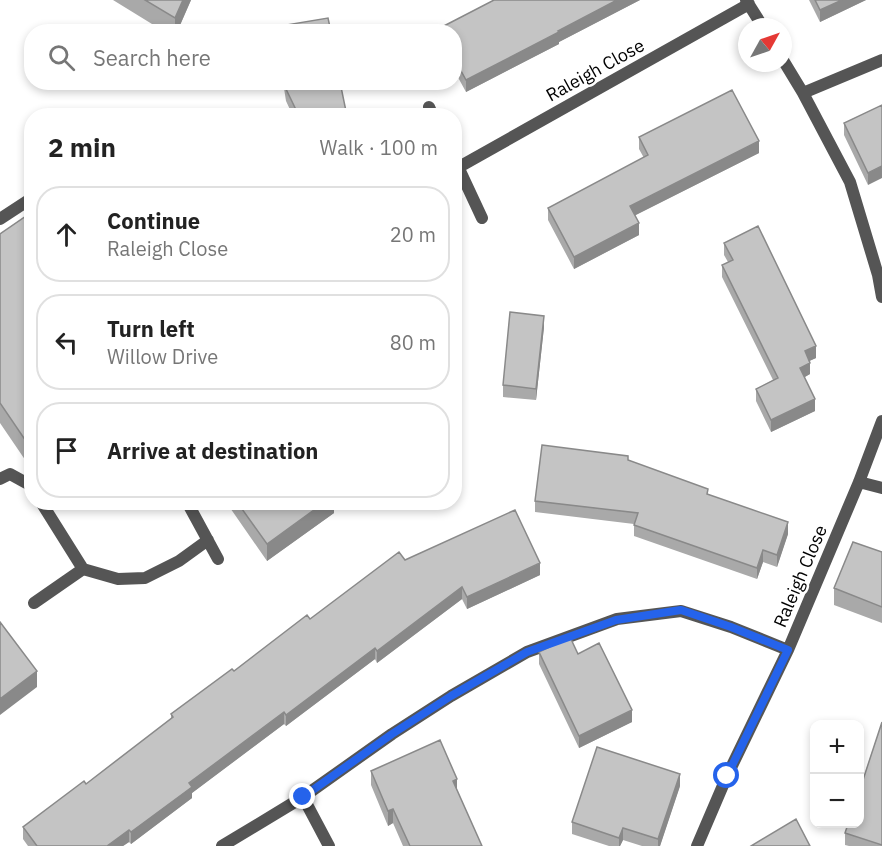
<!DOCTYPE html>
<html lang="en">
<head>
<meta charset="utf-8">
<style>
  body { margin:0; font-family:"IBM Plex Sans",sans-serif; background:#f6f6f6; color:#222 }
  .controls { position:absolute; right:18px; bottom:18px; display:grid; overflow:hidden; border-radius:12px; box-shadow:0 3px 9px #0003 }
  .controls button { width:54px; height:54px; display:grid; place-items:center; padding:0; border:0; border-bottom:2px solid #e0e0e0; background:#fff; color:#222; font:30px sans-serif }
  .compass { position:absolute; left:738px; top:18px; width:54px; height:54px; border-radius:50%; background:#fff; box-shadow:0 3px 9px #0003; rotate:50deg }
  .stop { position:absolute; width:18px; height:18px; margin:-14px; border:4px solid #2563eb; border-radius:50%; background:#fff }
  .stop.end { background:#2563eb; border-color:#fff; box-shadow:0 2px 6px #0008 }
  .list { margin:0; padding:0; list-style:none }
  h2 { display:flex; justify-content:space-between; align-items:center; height:78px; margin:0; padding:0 24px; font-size:26px }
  h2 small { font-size:20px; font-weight:400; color:#767676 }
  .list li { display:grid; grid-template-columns:39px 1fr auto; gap:18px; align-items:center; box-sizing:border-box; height:96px; margin:0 12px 12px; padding:0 12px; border:2px solid #e0e0e0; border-radius:24px }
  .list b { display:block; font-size:22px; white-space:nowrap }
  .list p { margin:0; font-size:20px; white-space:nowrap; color:#767676 }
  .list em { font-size:20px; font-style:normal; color:#767676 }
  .icon { flex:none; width:33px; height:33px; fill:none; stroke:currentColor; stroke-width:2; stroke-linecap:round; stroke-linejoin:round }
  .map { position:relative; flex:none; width:882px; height:846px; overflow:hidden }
  .search { position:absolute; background:#fff; box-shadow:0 3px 9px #0003; left:24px; top:24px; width:438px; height:66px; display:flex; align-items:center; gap:15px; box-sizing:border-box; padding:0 21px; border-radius:24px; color:#767676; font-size:22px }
  .panel { position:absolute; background:#fff; box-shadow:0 3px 9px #0003; left:24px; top:108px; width:438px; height:402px; border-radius:24px }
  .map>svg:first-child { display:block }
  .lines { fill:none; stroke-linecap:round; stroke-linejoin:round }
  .service { stroke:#555; stroke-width:12 }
  .minor { stroke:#555; stroke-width:12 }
  .wall { fill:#a9a9a9 }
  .shaded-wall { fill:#898989 }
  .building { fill:#c4c4c4; stroke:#898989; stroke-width:1.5 }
  .route { stroke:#2563eb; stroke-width:8 }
  .labels { text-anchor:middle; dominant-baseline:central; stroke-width:5; stroke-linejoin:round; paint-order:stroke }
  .street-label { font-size:18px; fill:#000; stroke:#fff }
</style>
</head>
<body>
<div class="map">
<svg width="882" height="846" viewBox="0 0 882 846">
  <rect width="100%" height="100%" fill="#fff"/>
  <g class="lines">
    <path class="service" d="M 0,219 L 32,198"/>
    <path class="minor" d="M 746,0 L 763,27
      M 783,60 L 803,93 L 850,182 L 878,275 L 882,297
      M 803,93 L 882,60
      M 429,107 L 433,116
      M 454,158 L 482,218
      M 459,167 L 749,4
      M 0,479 L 10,474 L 30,485 L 32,487
      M 859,482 L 882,488
      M 41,502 L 83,569
      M 187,502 L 218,559
      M 34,603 L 83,569 L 118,579 L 145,578 L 179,561 L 208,540
      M 303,797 L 329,846
      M 222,846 L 303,797 L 392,734 L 451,696 L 527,652 L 617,619 L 681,611 L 731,627 L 788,650
      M 697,846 L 727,776 L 788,650 L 859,482 L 882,421"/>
  </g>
  <path class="wall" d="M 113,0 L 191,0 L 177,32 L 165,32 Z
    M 494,0 L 640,0 L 559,42 L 559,44 L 466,92 L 454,70 L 454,32 L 440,32 L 440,28 Z
    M 809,0 L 866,0 L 820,22 Z
    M 283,82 L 340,82 L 347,116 L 293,116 L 286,101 Z
    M 882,105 L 868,185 L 844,135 L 844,123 Z
    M 639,137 L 759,153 L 635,215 L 639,235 L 574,269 L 548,220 L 548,208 L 644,158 L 639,149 Z
    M 32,212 L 32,470 L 0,423 L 0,234 Z
    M 724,243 L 816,358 L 809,361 L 810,374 L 804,377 L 815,411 L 771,432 L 756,401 L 756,389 L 773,380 L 722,277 L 722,265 L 728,262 L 724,255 Z
    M 544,327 L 536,400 L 503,397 L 503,385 Z
    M 628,460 L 708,494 L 788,534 L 777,567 L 763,562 L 757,579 L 634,536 L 634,524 L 535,512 L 535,501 Z
    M 226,502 L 334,502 L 334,513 L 267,561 Z
    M 882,552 L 882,623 L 834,605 L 834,588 Z
    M 405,560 L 540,575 L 467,609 L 462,599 L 377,663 L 375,659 L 286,726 L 284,724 L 192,793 L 192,798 L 131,844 L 129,842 L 123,846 L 28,846 L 23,839 L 23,827 L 86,784 L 171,719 L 171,714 L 310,619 Z
    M 539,652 L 578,654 L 632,722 L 579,748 L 539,664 Z
    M 882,722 L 882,846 L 849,846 L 845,845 L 845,833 Z
    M 371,771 L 457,791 L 482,846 L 403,846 L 393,823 L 388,826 L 371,785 Z
    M 680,786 L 660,846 L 642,846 L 623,840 L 620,846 L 609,846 L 572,834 L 572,822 Z"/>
  <path class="shaded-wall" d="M 183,0 L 191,0 L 177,32 L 175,32 L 175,18 Z
    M 617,0 L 640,0 L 559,42 L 559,44 L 466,92 L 466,80 Z
    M 842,0 L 866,0 L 820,22 L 820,10 Z
    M 759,141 L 759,153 L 630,218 L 630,206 Z
    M 882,166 L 882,178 L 868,185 L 868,173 Z
    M 639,223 L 639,235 L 574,269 L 574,257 Z
    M 544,316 L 544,327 L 536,400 L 536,389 Z
    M 816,346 L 816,358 L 805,363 L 805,351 Z
    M 810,363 L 810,374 L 800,380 L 800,368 Z
    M 815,399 L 815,411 L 771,432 L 771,420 Z
    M 325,502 L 334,502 L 334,513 L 267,561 L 267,544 Z
    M 788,522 L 788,534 L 777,567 L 777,555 Z
    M 763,550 L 763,562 L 757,579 L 757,568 Z
    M 540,563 L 540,575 L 467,609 L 467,597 Z
    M 462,587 L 462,599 L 377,663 L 377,651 Z
    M 375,648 L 375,659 L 286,726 L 286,715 Z
    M 37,671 L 37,687 L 0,715 L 0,699 Z
    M 632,710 L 632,722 L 579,748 L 579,736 Z
    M 284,712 L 284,724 L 192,793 L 192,798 L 131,844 L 131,832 L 189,783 Z
    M 680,774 L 680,786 L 660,846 L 658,846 L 658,839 Z
    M 457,779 L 457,794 L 453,781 Z
    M 393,809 L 393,823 L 388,826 L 388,811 Z
    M 623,828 L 623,840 L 620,846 L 619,846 L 619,838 Z
    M 129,830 L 129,842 L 123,846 L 107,846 Z"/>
  <path class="building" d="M 145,0 L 183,0 L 175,18 Z
    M 494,0 L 617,0 L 558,31 L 559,32 L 466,80 L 454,58 L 454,32 L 441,32 L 440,28 Z
    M 815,0 L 842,0 L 820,10 Z
    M 328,18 L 331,32 L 275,32 L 274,27 Z
    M 285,82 L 340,82 L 347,116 L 299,116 L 286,89 Z
    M 732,90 L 759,141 L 630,206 L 639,223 L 574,257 L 548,208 L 648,155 L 639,137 Z
    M 882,105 L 882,166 L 868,173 L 844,123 Z
    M 32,212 L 32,450 L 0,403 L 0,234 Z
    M 758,226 L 816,346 L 805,351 L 810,363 L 800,368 L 815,399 L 771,420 L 756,389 L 778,378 L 722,265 L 733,260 L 724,243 Z
    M 510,312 L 544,316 L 536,389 L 503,385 Z
    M 542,445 L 628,456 L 628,460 L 708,489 L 707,494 L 788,522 L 777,555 L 763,550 L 757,568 L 634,525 L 638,513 L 535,501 Z
    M 237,502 L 325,502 L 267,544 Z
    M 515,510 L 540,563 L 467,597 L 462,587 L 377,651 L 375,648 L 286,715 L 284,712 L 189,783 L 192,787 L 131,832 L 129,830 L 107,846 L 37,846 L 23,827 L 84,781 L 86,784 L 173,717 L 171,714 L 232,669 L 234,671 L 307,615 L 310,619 L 399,552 L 405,560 Z
    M 853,542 L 882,552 L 882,607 L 834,588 Z
    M 0,622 L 37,671 L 0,699 Z
    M 570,637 L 578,654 L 599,643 L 632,710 L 579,736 L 539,652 Z
    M 882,722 L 882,845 L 845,833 L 848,824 L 860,824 L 860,789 Z
    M 440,740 L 457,779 L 453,781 L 482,846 L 410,846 L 393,809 L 388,811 L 371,771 Z
    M 597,747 L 680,774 L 658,839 L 623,828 L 619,838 L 572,822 Z
    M 796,819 L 810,846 L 751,846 Z"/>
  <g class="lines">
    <path class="route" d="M 303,797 L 392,734 L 451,696 L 527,652 L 616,620 L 681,610 L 731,627 L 788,650 L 727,776"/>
  </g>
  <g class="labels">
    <g class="street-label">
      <text transform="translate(595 70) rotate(-29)">Raleigh Close</text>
      <text transform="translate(800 576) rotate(-67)">Raleigh Close</text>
    </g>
  </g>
</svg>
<div class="controls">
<button>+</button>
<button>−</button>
</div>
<svg class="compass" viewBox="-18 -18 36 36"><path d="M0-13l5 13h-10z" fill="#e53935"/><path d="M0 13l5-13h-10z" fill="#767676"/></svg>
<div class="stop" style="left:727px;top:776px"></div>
<div class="stop end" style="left:303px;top:797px"></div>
<div class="search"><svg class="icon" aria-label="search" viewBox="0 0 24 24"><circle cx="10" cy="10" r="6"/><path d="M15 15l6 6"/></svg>Search here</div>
<section class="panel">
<h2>2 min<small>Walk · 100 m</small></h2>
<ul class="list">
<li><svg class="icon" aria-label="ahead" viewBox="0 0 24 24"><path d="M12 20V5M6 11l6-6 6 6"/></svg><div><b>Continue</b><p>Raleigh Close</p></div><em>20 m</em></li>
<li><svg class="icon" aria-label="left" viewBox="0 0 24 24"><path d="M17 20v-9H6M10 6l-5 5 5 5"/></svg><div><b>Turn left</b><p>Willow Drive</p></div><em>80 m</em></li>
<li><svg class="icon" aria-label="arrive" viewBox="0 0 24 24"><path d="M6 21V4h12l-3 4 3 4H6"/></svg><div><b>Arrive at destination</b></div></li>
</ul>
</section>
</div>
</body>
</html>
